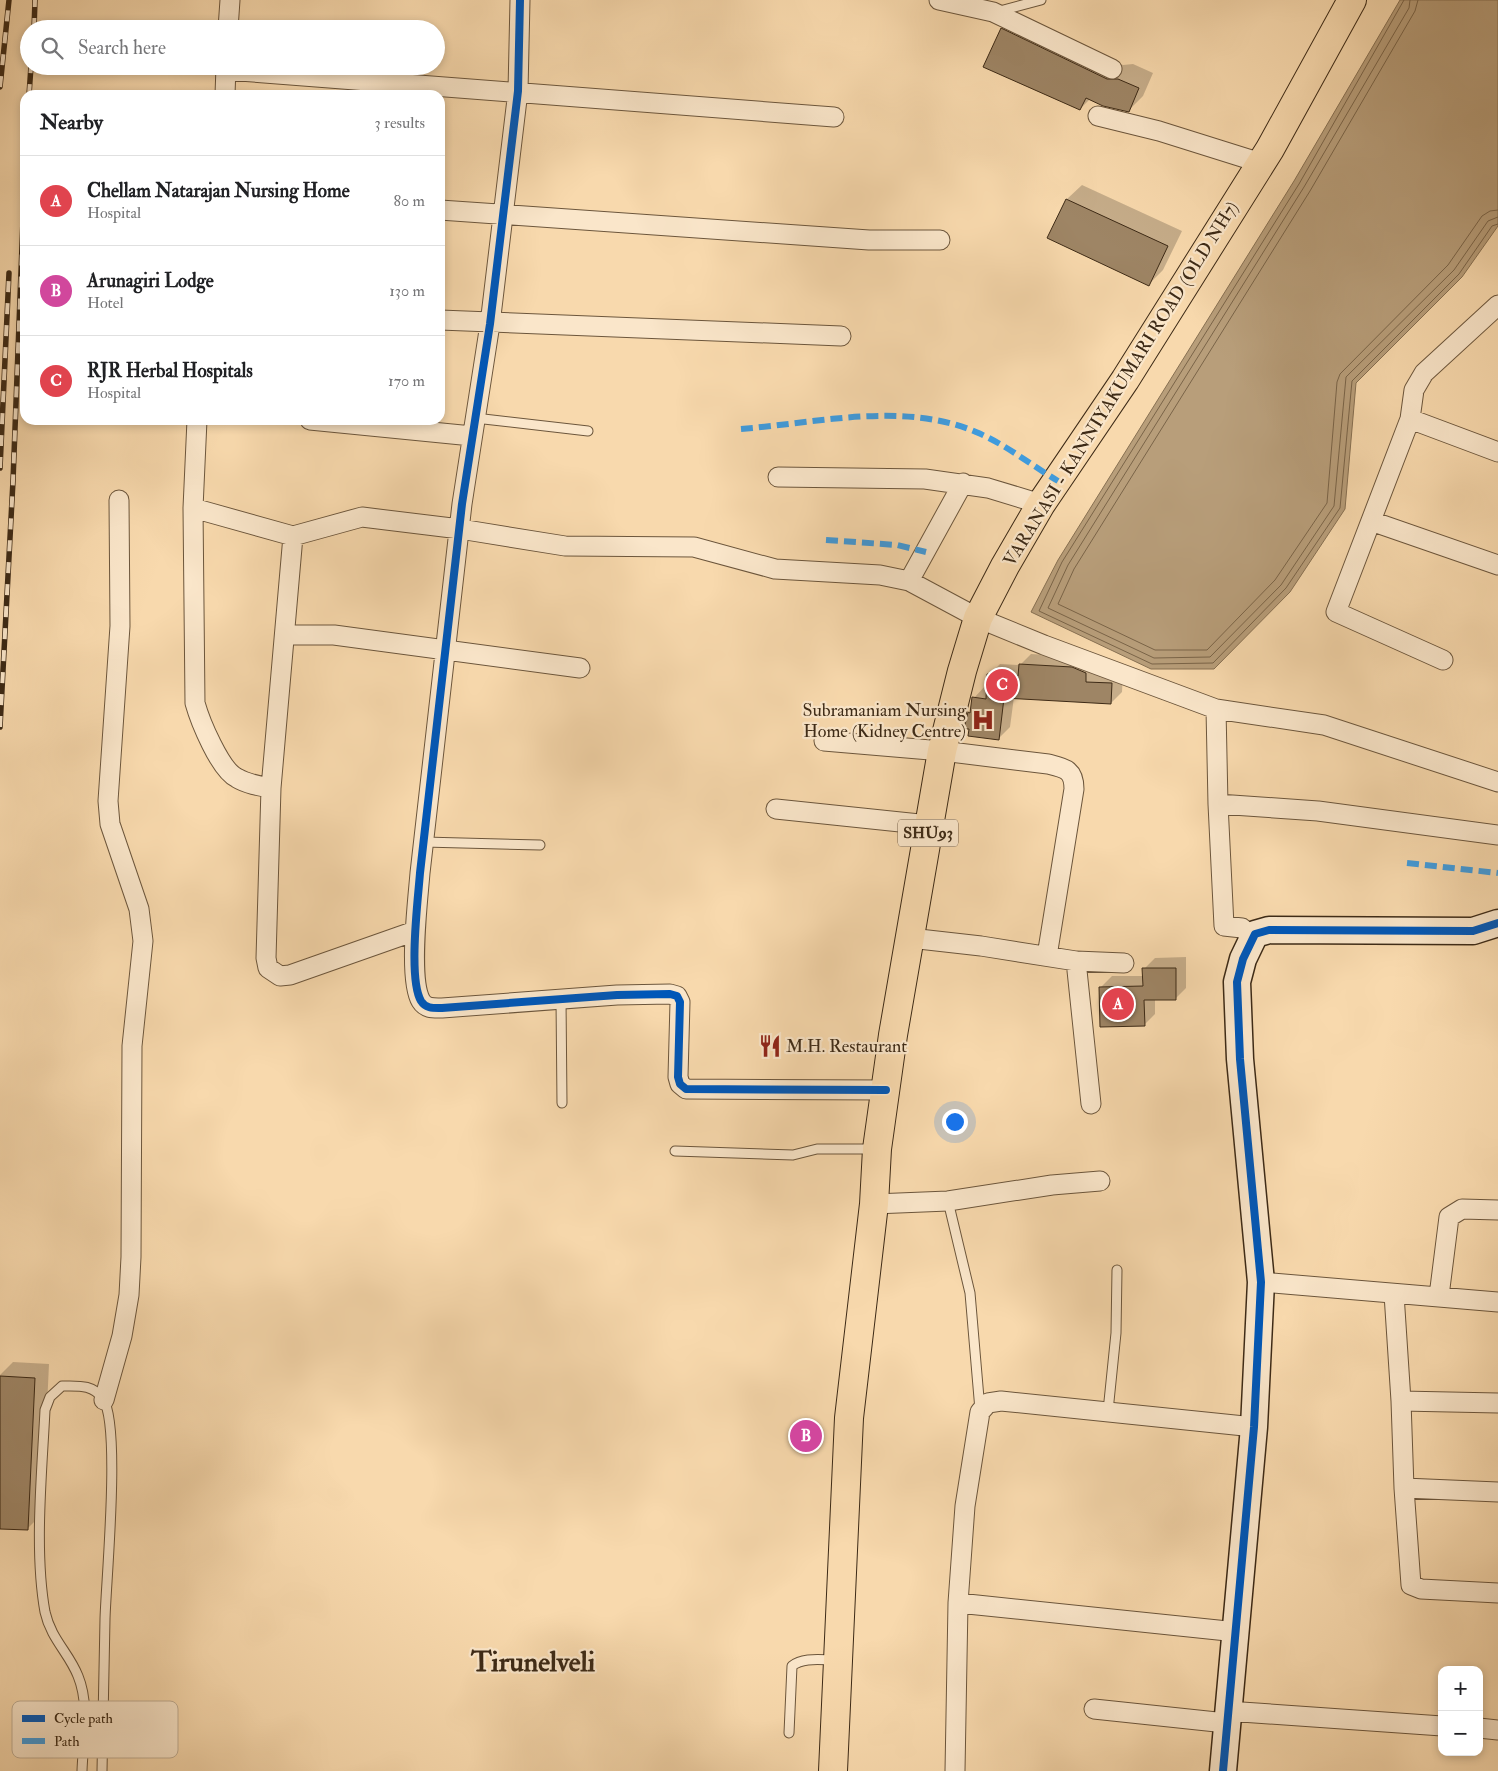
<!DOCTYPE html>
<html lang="en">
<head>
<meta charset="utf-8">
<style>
  body { margin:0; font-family:"IM FELL Double Pica",serif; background:#f2f2f2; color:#202124 }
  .controls { position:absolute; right:15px; bottom:15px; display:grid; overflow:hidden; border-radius:10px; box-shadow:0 2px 8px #0003 }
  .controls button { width:45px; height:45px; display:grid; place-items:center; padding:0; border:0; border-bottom:1px solid #e0e0e0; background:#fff; color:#202124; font:25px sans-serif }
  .you { position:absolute; left:954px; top:1121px; width:18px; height:18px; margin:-12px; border:4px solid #fff; border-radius:50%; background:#1a73e8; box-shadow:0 0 0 8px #1a73e833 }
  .badge { display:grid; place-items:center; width:32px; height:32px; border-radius:50%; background:#b45309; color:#fff; font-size:16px; font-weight:700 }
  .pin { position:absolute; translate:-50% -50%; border:2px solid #fff; box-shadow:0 1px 5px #0006 }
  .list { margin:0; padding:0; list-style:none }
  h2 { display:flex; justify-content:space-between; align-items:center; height:65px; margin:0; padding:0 20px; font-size:21px }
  h2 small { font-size:16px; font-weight:400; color:#757577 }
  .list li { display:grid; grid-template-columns:32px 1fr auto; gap:15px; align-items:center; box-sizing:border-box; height:90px; padding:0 20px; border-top:1px solid #e0e0e0 }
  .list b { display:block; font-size:19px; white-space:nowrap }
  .list p { margin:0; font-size:16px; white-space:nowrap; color:#757577 }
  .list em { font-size:16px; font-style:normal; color:#757577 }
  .icon { flex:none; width:28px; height:28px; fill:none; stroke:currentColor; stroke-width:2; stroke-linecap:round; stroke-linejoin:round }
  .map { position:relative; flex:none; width:1498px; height:1771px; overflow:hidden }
  .search { position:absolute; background:#fff; box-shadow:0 2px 8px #0003; left:20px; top:20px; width:425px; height:55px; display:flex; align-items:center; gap:12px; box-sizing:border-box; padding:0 18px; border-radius:28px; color:#757577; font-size:19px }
  .panel { position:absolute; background:#fff; box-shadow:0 2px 8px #0003; left:20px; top:90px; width:425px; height:335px; border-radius:15px }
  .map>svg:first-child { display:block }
  .water { fill:#b89e7a; stroke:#877052 }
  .shadow { fill:#0003 }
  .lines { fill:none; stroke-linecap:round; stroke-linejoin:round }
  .shore { stroke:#7a6448; stroke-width:1 }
  .building { fill:#9e8565; stroke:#3d2a16 }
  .lane-casing { stroke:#6c563c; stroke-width:11 }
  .street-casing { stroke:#6c563c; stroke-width:21 }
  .secondary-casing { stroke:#3d2a16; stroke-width:29 }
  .primary-casing { stroke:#3d2a16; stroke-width:30 }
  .lane { stroke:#fae6ca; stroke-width:9 }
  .street { stroke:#fae6ca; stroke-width:19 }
  .secondary { stroke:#fae6ca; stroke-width:26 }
  .primary { stroke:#f8d9ad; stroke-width:28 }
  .rail-casing { stroke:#3d2a16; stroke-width:5.5 }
  .rail { stroke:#fae6ca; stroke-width:4; stroke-dasharray:11; stroke-linecap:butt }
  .quiet { stroke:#3f9cdf; stroke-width:6; stroke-dasharray:12 6; stroke-linecap:butt }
  .cycleway-casing { stroke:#fae6ca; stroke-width:11 }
  .cycleway { stroke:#0057b8; stroke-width:8 }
  .labels { text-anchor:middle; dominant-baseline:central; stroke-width:4.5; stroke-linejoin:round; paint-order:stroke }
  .shield { fill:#fae6ca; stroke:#76624c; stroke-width:1 }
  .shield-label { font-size:16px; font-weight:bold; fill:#3d2a16 }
  .street-label { font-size:18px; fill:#3d2a16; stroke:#fae6ca }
  .poi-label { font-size:18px; fill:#3d2a16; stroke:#fae6ca; text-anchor:end }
  .town-label { font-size:28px; font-weight:bold; fill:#3d2a16; stroke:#fae6ca }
  .key { fill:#fae6ca; stroke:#c1ae94; stroke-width:1 }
  .key-label { font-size:14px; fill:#3d2a16 }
</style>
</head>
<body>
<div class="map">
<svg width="1498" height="1771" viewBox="0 0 1498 1771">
  <rect width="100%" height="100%" fill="#f8d9ad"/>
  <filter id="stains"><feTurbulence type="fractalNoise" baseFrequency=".004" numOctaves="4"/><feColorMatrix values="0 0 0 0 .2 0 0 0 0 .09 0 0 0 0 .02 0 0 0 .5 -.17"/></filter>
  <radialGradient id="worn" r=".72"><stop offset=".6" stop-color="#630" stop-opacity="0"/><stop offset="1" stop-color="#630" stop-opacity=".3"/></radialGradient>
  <path class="water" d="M 1400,0 L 1498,0 L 1498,226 L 1462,277 L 1356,383 L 1345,509 L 1290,592 L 1214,669 L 1151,669 L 1031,612 L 1058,560 L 1294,181 Z"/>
  <path class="shadow" d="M 1016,14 L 1123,65 L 1133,64 L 1153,73 L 1143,96 L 1128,111 L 1090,99 L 1080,109 L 1002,29 Z
    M 1082,185 L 1182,231 L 1163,270 L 1149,284 L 1067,199 Z
    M 1031,654 L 1084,657 L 1123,673 L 1122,692 L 1111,703 L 1014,697 L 1010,727 L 999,738 L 969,713 L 972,710 L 974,698 L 985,686 L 988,687 L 989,675 L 1000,664 L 1020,665 Z
    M 1186,957 L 1186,988 L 1175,999 L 1155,999 L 1155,1014 L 1144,1025 L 1101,987 L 1112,976 L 1144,976 L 1144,969 L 1155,958 Z
    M 13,1362 L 49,1364 L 42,1514 L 27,1529 L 0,1528 L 0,1375 Z"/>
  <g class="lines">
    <path class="shore" d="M 1404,0 L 1299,184 L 1062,562 L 1039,611 L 1152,664 L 1213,663 L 1286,588 L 1340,508 L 1352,381 L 1459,274 L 1492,226 L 1498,224
      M 1410,0 L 1409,8 L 1304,187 L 1068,565 L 1048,608 L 1154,658 L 1210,657 L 1281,585 L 1334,506 L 1346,377 L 1454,270 L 1488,221 L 1498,217
      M 1418,0 L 1415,11 L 1310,191 L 1074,569 L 1058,604 L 1155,650 L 1207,650 L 1275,580 L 1327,503 L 1337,382 L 1340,374 L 1448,265 L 1482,216 L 1490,211 L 1498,210"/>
  </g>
  <path class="building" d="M 1001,28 L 1107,79 L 1118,79 L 1139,88 L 1129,112 L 1103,106 L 1086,98 L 1080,110 L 983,67 Z
    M 1066,199 L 1168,246 L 1149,286 L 1047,238 Z
    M 1019,664 L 1072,667 L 1086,673 L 1086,682 L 1112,683 L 1111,704 L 1004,698 L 999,740 L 968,736 L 969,729 L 964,729 L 968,712 L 970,713 L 972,697 L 986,699 L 987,674 L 1018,676 Z
    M 1142,968 L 1176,968 L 1176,1000 L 1144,1000 L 1145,1026 L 1100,1027 L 1099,987 L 1143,986 Z
    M 0,1376 L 35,1378 L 28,1530 L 0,1529 Z"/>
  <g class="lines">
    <defs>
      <path id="lane" d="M 996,12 L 1041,0
        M 475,418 L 588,431
        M 424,842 L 540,845
        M 561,999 L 562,1103
        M 675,1151 L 793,1155 L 817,1149 L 874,1149
        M 948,1201 L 970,1293 L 980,1410
        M 1108,1411 L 1116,1333 L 1117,1270
        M 789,1733 L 792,1666 C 803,1657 821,1660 835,1660
        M 82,1771 C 83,1741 90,1705 78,1676 C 69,1653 51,1639 45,1612 C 34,1551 42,1472 45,1410 L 50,1397 L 62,1386 C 78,1386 93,1384 103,1399 C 121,1425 106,1580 105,1619 C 104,1669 103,1720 102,1771"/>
      <path id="street" d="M 520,0 L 518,91 L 490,324 L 462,504 L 420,873 C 418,899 408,979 421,1001 C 426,1009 434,1008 442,1008 L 617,995 L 670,994 L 677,996 L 680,1002 L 678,1077 L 680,1084 L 686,1089 L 886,1090
        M 939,0 L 993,12 L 1112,69
        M 228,29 L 230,0
        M 226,70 L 834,117
        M 225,95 L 226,66
        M 1098,116 L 1159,131 L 1261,163
        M 440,210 L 869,240 L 940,240
        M 440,320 L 841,336
        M 1410,419 L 1498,452
        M 197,420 L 193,508 L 195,703 C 200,721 220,770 237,778 C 247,784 259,786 271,788
        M 310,420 L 472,436
        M 778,477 L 925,479 L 988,488 L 1041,504
        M 193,508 L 293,536 L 362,517 L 460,529 L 565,546 L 694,547 L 775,569 L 880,575 L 909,581 L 978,618 L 1044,645 L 1216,709
        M 1371,521 L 1498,565
        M 293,536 L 271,788 L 266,958 L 268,968 L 280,976 L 290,975 L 415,931
        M 909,581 L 963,483
        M 285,635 L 334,635 L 580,668
        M 1443,660 L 1336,612 L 1410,419 L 1414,390 L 1424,373 L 1498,305
        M 824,741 L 942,751 L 1048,764 C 1064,768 1074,769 1074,789 L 1047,956
        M 1498,782 L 1324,725 L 1216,709 L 1218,804 L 1318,811 L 1498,835
        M 1218,804 L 1224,926 L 1242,928 L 1253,938
        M 776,809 L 929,825
        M 910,938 L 981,946 L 1076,961
        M 1091,1104 L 1076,961 L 1124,963
        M 874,1204 L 948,1201 L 1052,1185 L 1100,1181
        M 1261,1282 L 1498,1302
        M 1394,1294 L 1401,1401
        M 1439,1296 L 1449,1217 L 1462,1209 L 1498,1210
        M 104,1400 L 122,1336 L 129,1295 L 131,1257 L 132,1046 L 143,941 L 139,909 L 110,824 L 108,801 L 120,626 L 119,500
        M 1404,1488 L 1401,1401 L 1498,1403
        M 1498,1492 L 1404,1488 L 1411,1585 L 1421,1589 L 1498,1593
        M 958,1603 L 1237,1632
        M 1094,1709 L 1226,1723
        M 1227,1711 L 1442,1726
        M 1479,1728 L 1498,1730
        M 955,1771 L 958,1603 L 965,1506 L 980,1412 L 988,1403 L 1001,1401 L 1254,1427"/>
      <path id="secondary" d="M 1223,1771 L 1254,1427 L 1261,1282 L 1240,1059 L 1237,982 L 1243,959 L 1255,934 L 1269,930 L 1473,931 L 1498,923"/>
      <path id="primary" d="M 833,1771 L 849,1418 L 874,1204 L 877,1149 L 893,1035 L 942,751 L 962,671 L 978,618 L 1005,566 L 1041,504 L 1125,380 L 1270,149 L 1352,0"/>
    </defs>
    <use href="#lane" class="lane-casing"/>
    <use href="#street" class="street-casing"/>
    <use href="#secondary" class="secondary-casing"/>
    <use href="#primary" class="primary-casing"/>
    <use href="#lane" class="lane"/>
    <use href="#street" class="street"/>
    <use href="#secondary" class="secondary"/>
    <use href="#primary" class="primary"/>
    <defs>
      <path id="rail" d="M 34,29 L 35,0
        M 0,87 L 9,0
        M 29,95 L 31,66
        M 0,468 L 9,273
        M 0,727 L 13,481 L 25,168"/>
    </defs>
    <use href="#rail" class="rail-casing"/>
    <use href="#rail" class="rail"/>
    <path class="quiet" d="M 741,429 C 817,423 903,401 976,432 C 1005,444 1031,465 1058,481
      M 826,540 L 897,545 L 926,552
      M 1407,863 L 1498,873"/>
    <defs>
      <path id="cycleway" d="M 520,0 L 518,91 L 490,324 L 462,504 L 420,873 C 418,899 408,979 421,1001 C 426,1009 434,1008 442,1008 L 617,995 L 670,994 L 677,996 L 680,1002 L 678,1077 L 680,1084 L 686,1089 L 886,1090
        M 1223,1771 L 1254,1427 L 1261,1282 L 1240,1059 L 1237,982 L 1243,959 L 1255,934 L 1269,930 L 1473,931 L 1498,923"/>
    </defs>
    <use href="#cycleway" class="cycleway-casing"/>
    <use href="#cycleway" class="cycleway"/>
  </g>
  <defs>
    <symbol id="hospital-bare" viewBox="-9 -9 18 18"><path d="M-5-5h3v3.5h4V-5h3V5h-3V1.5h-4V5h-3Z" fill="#8f2418" stroke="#fae6ca" stroke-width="2.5" paint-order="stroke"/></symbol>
    <symbol id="restaurant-bare" viewBox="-9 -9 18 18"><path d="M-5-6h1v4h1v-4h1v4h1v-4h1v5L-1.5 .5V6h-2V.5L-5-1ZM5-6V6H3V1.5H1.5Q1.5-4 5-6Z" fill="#8f2418" stroke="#fae6ca" stroke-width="2.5" paint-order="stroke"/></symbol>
  </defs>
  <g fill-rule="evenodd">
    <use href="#hospital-bare" x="967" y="704" width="32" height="32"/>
    <use href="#restaurant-bare" x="754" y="1030" width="32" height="32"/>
  </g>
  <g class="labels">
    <rect class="shield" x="898" y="819.5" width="60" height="27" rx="4"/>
    <g class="shield-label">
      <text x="928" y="833">SHU93</text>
    </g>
    <g class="street-label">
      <text transform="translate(1121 384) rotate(-58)">VARANASI - KANNIYAKUMARI ROAD (OLD NH7)</text>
    </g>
    <g class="poi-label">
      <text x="966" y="710">Subramaniam Nursing<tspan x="966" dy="21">Home (Kidney Centre)</tspan></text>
      <text x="786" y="1046" text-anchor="start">M.H. Restaurant</text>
    </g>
    <g class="town-label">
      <text x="533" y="1662">Tirunelveli</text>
    </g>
  </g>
  <rect x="12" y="1701" width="166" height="57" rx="8" class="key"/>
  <rect x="22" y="1715" width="23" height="7" fill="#0057b8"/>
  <rect x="22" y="1738" width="23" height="6" fill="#3f9cdf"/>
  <g class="key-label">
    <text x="54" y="1723">Cycle path</text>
    <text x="54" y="1746">Path</text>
  </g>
  <rect width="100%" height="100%" filter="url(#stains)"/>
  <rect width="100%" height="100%" fill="url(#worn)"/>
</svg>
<div class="controls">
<button>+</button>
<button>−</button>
</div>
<div class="you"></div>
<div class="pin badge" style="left:1118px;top:1004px;background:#e0444e">A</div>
<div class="pin badge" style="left:806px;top:1436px;background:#d1479c">B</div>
<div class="pin badge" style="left:1002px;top:685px;background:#e0444e">C</div>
<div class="search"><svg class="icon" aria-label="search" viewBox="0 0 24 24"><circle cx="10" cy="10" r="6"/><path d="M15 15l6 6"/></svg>Search here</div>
<section class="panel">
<h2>Nearby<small>3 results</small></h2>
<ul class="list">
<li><span class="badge" style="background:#e0444e">A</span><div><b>Chellam Natarajan Nursing Home</b><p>Hospital</p></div><em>80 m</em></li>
<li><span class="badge" style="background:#d1479c">B</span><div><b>Arunagiri Lodge</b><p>Hotel</p></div><em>130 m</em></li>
<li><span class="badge" style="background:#e0444e">C</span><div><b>RJR Herbal Hospitals</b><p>Hospital</p></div><em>170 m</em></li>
</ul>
</section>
</div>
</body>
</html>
